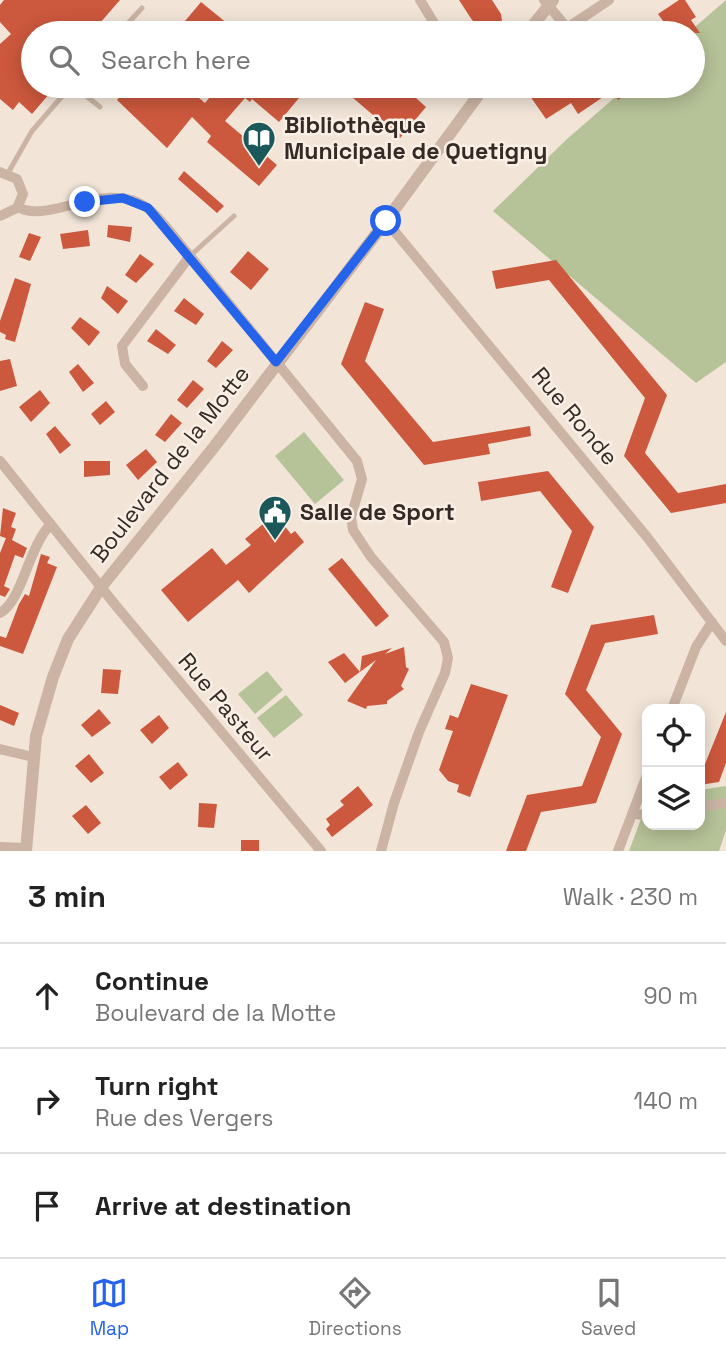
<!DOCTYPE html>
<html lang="en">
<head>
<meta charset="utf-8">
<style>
  body { margin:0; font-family:"Space Grotesk",sans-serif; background:#f6f6f6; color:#222 }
  .controls { position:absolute; right:21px; bottom:21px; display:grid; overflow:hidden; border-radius:14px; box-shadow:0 4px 18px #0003 }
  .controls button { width:63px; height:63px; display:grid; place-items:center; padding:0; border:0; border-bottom:2px solid #e0e0e0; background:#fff; color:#222; font:35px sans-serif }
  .stop { position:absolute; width:21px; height:21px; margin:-16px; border:5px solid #2563eb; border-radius:50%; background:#fff }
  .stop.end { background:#2563eb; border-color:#fff; box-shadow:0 2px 7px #0008 }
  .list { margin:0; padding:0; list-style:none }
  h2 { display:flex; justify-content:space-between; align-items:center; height:91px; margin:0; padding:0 28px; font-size:30px }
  h2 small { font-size:23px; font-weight:400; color:#767676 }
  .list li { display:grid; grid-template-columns:46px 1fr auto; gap:21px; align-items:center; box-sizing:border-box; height:105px; padding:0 28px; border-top:2px solid #e0e0e0 }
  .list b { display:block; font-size:26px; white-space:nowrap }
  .list p { margin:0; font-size:23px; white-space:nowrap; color:#767676 }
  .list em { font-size:23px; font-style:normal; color:#767676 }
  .icon { flex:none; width:38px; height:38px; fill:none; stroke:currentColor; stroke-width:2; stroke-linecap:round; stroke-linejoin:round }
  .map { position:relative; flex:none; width:726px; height:851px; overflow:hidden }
  .search { position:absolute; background:#fff; box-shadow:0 4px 18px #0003; left:21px; right:21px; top:21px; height:77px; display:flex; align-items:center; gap:18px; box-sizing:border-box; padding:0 24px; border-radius:38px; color:#767676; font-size:26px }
  .sheet { height:406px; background:#fff }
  nav { display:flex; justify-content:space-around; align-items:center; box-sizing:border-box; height:98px; border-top:2px solid #e0e0e0; background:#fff; font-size:19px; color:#767676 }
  nav a { display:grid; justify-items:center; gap:4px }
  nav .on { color:#2563eb }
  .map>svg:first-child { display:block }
  .green { fill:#b6c298 }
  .building { fill:#cc583d }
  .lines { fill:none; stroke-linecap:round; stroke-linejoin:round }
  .service { stroke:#cbb4a4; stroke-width:5 }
  .minor { stroke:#cbb4a4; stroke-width:10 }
  .tertiary { stroke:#cbb4a4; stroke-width:12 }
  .route { stroke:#2563eb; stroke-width:9 }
  .labels { text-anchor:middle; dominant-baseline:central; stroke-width:5; stroke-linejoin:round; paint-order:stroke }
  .poi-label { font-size:23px; font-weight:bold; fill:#362a26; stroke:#faefe5; text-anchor:start }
  .street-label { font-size:23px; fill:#362a26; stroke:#faefe5 }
</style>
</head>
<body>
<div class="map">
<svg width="726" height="851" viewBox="0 0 726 851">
  <rect width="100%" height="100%" fill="#f2e5d8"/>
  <path class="green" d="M 726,0 L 726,362 L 696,383 L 493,211 L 567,139 L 628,86 L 693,86 L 693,33 L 688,33 Z
    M 304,432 L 344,480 L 315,504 L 275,456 Z
    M 267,671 L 283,690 L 255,714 L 238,694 Z
    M 286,695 L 303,715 L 274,738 L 257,718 Z
    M 726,786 L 726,830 L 719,851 L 629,851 L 647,803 L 647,825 L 700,825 L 700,790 Z"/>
  <path class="building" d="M 4,0 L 120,0 L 93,31 L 33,33 L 33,86 L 56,86 L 32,114 L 19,102 L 13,110 L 0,99 L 0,44 L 11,34 L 0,22 L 0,5 Z
    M 459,0 L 492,0 L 501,14 L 502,21 L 499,23 L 502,28 L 489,33 L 472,20 Z
    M 679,0 L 685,0 L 696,17 L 691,20 L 700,33 L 653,33 L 666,25 L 658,14 Z
    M 201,2 L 239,33 L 175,33 Z
    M 129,86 L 163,86 L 170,91 L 175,86 L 185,86 L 205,103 L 219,86 L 309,86 L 279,122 L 252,99 L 250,102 L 245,98 L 225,121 L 277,165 L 259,186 L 207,142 L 211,136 L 192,117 L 167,148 L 117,100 Z
    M 339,86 L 412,86 L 420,92 L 416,98 L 426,107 L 400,138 Z
    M 523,86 L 639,86 L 618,100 L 612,91 L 578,114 L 571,103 L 546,119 Z
    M 184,171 L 224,206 L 217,213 L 178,179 Z
    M 108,225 L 132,227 L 130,242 L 107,237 Z
    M 88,230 L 90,246 L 63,249 L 60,234 Z
    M 29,233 L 41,237 L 30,261 L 19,257 Z
    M 248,251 L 269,269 L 251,290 L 230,272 Z
    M 140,254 L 154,264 L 136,283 L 125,275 Z
    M 556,260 L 667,395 L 645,453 L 678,493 L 726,484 L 726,503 L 671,513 L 624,456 L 645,398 L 549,280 L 496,289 L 492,271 Z
    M 15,278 L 31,284 L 15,342 L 5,339 L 6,335 L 0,332 L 0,321 Z
    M 107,286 L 128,301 L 118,314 L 101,298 Z
    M 184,298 L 204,314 L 196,325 L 174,311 Z
    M 365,302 L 384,309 L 365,361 L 433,442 L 530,426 L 531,436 L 488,444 L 490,454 L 424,465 L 341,364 Z
    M 80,317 L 100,332 L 89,346 L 71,328 Z
    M 156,329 L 176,345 L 168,354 L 147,341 Z
    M 222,341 L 233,350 L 216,368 L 207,361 Z
    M 10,359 L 17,386 L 0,391 L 0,361 Z
    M 78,364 L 94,383 L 83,392 L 69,372 Z
    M 193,380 L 204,389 L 187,408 L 177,400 Z
    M 40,390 L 50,403 L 31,422 L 19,407 Z
    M 106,401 L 115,412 L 100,425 L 91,414 Z
    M 171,414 L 182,423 L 165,442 L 155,435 Z
    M 55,426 L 71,445 L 60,454 L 46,434 Z
    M 146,449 L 157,462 L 138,480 L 126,465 Z
    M 84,461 L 110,461 L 110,475 L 84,477 Z
    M 548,471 L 594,527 L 568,593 L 551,587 L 572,531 L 540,491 L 481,501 L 478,482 Z
    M 3,508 L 16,513 L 11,527 L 16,529 L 12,540 L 27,548 L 23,558 L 15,555 L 4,586 L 10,589 L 5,597 L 0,595 L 0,553 L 6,538 L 11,540 L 0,536 Z
    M 275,514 L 291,534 L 295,531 L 304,542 L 249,593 L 238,580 L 188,622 L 161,590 L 212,548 L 226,565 L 251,545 L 245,539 Z
    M 41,554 L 50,557 L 47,563 L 57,567 L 23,654 L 0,646 L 0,636 L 6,638 L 19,604 L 25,594 L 29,596 Z
    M 342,558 L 389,616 L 376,627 L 328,569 Z
    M 654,615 L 658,634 L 605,643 L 586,690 L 622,734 L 596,803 L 541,812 L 526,851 L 506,851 L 527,795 L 582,786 L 601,737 L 565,694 L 591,625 Z
    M 404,647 L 406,667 L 409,669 L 401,686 L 404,689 L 387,701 L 387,704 L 367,706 L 366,709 L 347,701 L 376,660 L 345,683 L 328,662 L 344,653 L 360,672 L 362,656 L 392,648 L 385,654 Z
    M 103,669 L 121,670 L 118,694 L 101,693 Z
    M 471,684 L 508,695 L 470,797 L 457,792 L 459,785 L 448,781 L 439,770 L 453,731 L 445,729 L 450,715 L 458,718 Z
    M 0,705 L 19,713 L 14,726 L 0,720 Z
    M 99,709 L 111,723 L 92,737 L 81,725 Z
    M 726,712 L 726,763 L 719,782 L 700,785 L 700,765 L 705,764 Z
    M 159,715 L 169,728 L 152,744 L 140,730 Z
    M 89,754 L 104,773 L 91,783 L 75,766 Z
    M 178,762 L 188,775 L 170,790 L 159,777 Z
    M 358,786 L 373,805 L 332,837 L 326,829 L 330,825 L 326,819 L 344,805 L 340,801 Z
    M 199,803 L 217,804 L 214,828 L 198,827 Z
    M 86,805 L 101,823 L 88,834 L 72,816 Z
    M 241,840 L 259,840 L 259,851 L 241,851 Z"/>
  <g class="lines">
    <path class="service" d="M 119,33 L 142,8
      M 74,86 L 100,107
      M 8,173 L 32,131 L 71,86
      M 190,256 L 234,216"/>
    <path class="minor" d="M 420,0 L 440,33
      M 544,0 L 567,28 L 609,0
      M 0,172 L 17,179 L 23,194 L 17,208 L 0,216
      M 18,207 C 47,225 107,179 146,207 C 163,219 176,241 190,256 L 122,346 L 125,364 L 143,386
      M 386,221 L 647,537 L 726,641
      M 190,256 L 357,461 L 362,479 L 351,517 L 353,530 L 371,557 L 444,642 L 448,658 L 445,673 L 419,732 L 394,803 L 381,851
      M 0,461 L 117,607 L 321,851
      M 0,613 C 23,600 28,547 51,524
      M 672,709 L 696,647 L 712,622
      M 0,749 L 33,757
      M 700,807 L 726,803
      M 633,813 L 647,816
      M 0,847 L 26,848
      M 618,851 L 647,775"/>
    <path class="tertiary" d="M 527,33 L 553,0
      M 26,851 L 36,736 L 53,677 L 68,639 L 102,586 L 214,447 L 386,221 L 485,86"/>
  </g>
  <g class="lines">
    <path class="route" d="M 85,202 L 123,198 L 148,208 L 276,362 L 386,221"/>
  </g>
  <defs>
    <symbol id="library-pin" viewBox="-11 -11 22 30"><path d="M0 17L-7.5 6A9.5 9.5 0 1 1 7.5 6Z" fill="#1a5859" stroke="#faefe5"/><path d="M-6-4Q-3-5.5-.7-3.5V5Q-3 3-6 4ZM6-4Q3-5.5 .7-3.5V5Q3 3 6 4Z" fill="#fff"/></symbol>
    <symbol id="civic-pin" viewBox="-11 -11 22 30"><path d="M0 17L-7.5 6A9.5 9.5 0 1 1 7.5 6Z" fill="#1a5859" stroke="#faefe5"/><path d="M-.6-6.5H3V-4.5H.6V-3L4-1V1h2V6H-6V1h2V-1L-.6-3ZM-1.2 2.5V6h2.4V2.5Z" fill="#fff"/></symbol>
  </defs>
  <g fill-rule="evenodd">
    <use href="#library-pin" x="240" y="119" width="38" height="52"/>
    <use href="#civic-pin" x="256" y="493" width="38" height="52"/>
  </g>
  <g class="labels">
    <g class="poi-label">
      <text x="284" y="125">Bibliothèque<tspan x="284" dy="26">Municipale de Quetigny</tspan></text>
      <text x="300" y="512">Salle de Sport</text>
    </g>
    <g class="street-label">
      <text transform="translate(575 416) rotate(50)">Rue Ronde</text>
      <text transform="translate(170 464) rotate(-52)">Boulevard de la Motte</text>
      <text transform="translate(226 707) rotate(50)">Rue Pasteur</text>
    </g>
  </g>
</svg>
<div class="controls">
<button><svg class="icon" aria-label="locate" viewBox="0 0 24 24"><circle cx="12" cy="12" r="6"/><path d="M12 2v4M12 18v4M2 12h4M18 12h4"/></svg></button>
<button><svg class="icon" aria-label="layers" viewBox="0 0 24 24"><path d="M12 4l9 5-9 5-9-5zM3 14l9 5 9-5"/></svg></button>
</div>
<div class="stop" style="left:386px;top:221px"></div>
<div class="stop end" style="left:85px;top:202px"></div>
<div class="search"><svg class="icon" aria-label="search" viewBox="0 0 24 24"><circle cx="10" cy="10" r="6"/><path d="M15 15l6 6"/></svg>Search here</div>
</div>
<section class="sheet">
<h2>3 min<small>Walk · 230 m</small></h2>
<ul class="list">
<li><svg class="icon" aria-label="ahead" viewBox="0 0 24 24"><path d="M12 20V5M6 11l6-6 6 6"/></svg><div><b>Continue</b><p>Boulevard de la Motte</p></div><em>90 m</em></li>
<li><svg class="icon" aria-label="right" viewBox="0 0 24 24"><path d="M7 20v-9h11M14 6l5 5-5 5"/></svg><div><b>Turn right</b><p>Rue des Vergers</p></div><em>140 m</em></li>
<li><svg class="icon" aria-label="arrive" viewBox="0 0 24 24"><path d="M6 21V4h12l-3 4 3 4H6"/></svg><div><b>Arrive at destination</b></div></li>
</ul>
</section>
<nav>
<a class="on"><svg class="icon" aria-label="map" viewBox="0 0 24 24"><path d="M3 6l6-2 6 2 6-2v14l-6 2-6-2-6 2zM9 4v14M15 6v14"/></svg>Map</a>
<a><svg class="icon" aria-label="directions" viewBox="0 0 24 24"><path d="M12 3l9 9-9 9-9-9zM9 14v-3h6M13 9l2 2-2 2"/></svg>Directions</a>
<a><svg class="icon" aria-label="saved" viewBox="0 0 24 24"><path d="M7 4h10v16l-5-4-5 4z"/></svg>Saved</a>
</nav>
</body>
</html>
